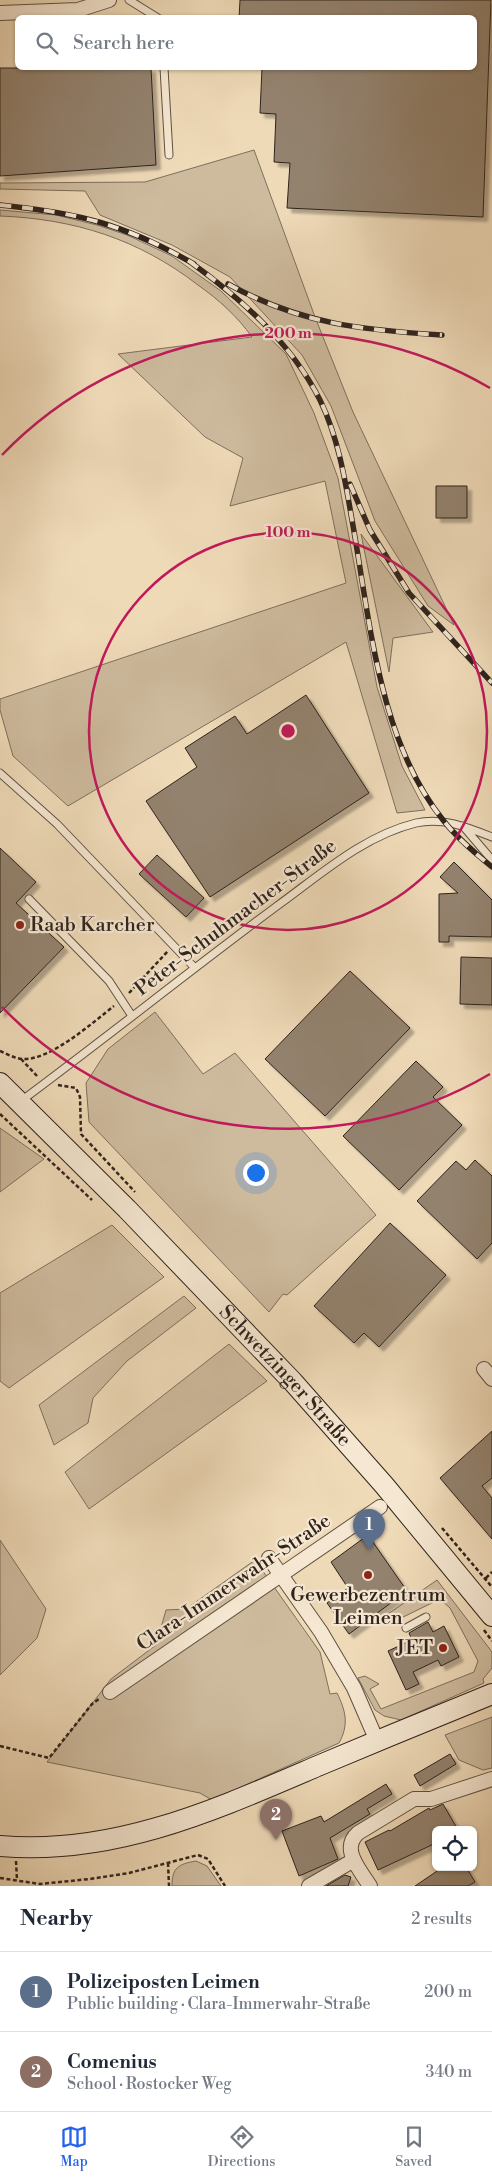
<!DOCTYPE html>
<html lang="en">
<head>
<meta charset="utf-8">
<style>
  body { margin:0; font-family:"Libre Bodoni",serif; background:#f2f2f3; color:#1f2937 }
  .controls { position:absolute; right:15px; bottom:15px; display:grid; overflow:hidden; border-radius:8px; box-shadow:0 1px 4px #0004 }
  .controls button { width:45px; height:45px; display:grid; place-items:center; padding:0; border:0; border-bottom:1px solid #e0e1e3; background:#fff; color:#1f2937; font:25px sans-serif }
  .you { position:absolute; left:255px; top:1172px; width:18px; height:18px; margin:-12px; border:4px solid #fff; border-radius:50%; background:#1a73e8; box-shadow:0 0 0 8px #1a73e833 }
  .badge { display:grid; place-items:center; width:32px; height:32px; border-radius:50%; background:#2563eb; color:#fff; font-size:16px; font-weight:700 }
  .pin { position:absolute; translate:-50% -41px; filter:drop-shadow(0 1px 2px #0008) }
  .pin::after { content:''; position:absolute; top:26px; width:18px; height:15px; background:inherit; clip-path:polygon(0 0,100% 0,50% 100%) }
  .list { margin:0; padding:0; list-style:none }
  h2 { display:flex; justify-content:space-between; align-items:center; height:65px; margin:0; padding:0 20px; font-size:21px }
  h2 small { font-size:16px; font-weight:400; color:#747a83 }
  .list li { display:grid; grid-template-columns:32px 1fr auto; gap:15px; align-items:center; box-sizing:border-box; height:80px; padding:0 20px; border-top:1px solid #e0e1e3 }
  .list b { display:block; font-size:19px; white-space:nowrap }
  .list p { margin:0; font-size:16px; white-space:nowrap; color:#747a83 }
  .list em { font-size:16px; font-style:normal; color:#747a83 }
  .icon { flex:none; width:28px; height:28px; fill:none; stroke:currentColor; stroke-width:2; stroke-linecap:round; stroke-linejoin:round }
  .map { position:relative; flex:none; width:492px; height:1886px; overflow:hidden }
  .search { position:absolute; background:#fff; box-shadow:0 1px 4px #0004; left:15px; right:15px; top:15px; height:55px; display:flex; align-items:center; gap:12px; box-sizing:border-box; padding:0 18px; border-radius:8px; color:#747a83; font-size:19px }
  .sheet { height:225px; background:#fff }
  nav { display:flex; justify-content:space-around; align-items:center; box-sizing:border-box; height:70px; border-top:1px solid #e0e1e3; background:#fff; font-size:14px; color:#747a83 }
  nav a { display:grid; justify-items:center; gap:2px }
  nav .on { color:#2563eb }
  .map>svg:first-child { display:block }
  .green { fill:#cebb9e; stroke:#7e6f5e }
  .building { fill:#93826e; stroke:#2f231d; filter:url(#shadow) }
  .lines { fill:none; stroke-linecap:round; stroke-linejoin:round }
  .lane-casing { stroke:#5f5144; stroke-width:9 }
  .street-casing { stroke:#5f5144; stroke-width:16 }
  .secondary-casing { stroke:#2f231d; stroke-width:22 }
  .path { stroke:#2f231d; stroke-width:2.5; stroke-dasharray:4 2.5; stroke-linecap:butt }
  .lane { stroke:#f5e7d1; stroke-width:7 }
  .street { stroke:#f5e7d1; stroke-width:14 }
  .secondary { stroke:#f5e7d1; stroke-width:20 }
  .rail-casing { stroke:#2f231d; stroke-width:5.5 }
  .rail { stroke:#f5e7d1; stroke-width:4; stroke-dasharray:11; stroke-linecap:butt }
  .ring { fill:none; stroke:#c2185b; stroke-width:2.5 }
  .poi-dot { fill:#8f2418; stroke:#f5e7d1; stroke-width:2 }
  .labels { text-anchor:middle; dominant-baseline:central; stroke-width:4.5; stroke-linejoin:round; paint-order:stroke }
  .street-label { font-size:20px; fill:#2f231d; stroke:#f5e7d1 }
  .poi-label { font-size:20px; fill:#2f231d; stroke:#f5e7d1; text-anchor:start }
  .centre { fill:#c2185b; stroke:#f5e7d1; stroke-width:2.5 }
  .ring-label { font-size:15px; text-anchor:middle; font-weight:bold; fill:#c2185b; stroke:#f5e7d1; stroke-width:4.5; stroke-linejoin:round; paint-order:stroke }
</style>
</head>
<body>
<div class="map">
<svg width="492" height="1886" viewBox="0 0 492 1886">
  <defs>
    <filter id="shadow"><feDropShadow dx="4.5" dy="4.5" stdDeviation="1" flood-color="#0004"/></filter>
  </defs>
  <rect width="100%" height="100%" fill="#efdab8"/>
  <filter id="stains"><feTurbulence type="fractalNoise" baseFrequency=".004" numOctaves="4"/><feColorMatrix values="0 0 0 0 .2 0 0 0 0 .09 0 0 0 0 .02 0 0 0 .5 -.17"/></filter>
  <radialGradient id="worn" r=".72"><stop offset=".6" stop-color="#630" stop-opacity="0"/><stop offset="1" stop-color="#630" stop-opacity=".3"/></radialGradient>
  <path class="green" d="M 254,150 L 315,317 L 353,412 L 454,625 L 428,606 L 375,521 L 331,406 L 302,355 L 230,277 L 172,245 L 100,215 L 85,191 L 0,189 L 0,183 L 145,182 Z
    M 0,210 L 56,215 L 97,225 L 127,235 L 172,256 L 221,291 L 286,354 L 314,413 L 338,478 L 377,687 L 402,766 L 425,810 L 397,813 L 346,642 L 68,806 L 13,756 L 0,710 L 0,699 L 346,583 L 325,481 L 230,506 L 243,458 L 205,437 L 118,354 L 252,337 C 237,316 219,300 198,285 C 138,239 75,219 0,216 Z
    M 361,534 L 433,632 L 393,638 L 389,672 Z
    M 155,1012 L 203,1074 L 235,1053 L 376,1215 L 287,1295 L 283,1294 L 269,1312 L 89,1122 L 86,1083 L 108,1049 Z
    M 0,1128 L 44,1159 L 0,1192 Z
    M 112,1225 L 164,1277 L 9,1388 L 0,1381 L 0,1293 Z
    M 184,1296 L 196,1308 L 127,1361 L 93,1398 L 88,1423 L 54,1445 L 39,1405 Z
    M 229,1344 L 267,1381 L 89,1509 L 65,1472 Z
    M 0,1540 L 46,1609 L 37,1638 L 0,1675 Z
    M 255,1560 L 320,1652 L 330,1694 L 337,1693 C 346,1711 349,1725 339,1743 L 212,1800 L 200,1793 L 47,1762 L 111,1679 L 156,1645 L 166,1610 L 186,1609 Z
    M 437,1580 L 492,1652 L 492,1668 L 483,1679 L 484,1683 L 401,1720 L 384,1716 L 375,1710 L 358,1678 L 365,1676 L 379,1684 L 370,1689 L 381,1709 L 474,1672 L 478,1661 L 450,1608 L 440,1599 L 393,1622 L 388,1614 Z
    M 492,1717 L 492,1768 L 483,1770 L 459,1760 L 445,1735 Z
    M 196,1861 L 207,1866 L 221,1886 L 172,1886 C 172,1868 178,1864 196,1861 Z"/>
  <path class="building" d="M 240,0 L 491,0 L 483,217 L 287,208 L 290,163 L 274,162 L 276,114 L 260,113 L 262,68 L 474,68 L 474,18 L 239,18 Z
    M 0,68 L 151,68 L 156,165 L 0,176 Z
    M 436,486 L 467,486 L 467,518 L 436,518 Z
    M 306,695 L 369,793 L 210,897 L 146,801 L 197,767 L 185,748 L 235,716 L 247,734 Z
    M 0,848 L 36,882 L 16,903 L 64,947 L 0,1013 Z
    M 157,855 L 204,898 L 186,917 L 139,874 Z
    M 454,862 L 492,900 L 492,937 L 449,936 L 449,942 L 439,942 L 439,894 L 458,893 L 440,877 Z
    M 461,957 L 492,958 L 492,1005 L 460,1004 Z
    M 350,971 L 410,1028 L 325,1116 L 265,1059 Z
    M 416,1061 L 443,1087 L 433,1097 L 462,1125 L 399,1190 L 343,1136 Z
    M 475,1160 L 492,1176 L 492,1243 L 477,1259 L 417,1201 L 456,1161 L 466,1170 Z
    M 390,1223 L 446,1275 L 379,1347 L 364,1333 L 354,1343 L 314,1306 Z
    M 492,1431 L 492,1478 L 482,1486 L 492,1498 L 492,1539 L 440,1478 Z
    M 368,1535 L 407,1591 L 349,1634 L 327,1603 L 348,1588 L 331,1562 Z
    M 428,1622 L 433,1632 L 444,1626 L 459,1657 L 441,1666 L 438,1660 L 413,1672 L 419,1684 L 406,1690 L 388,1651 L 412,1640 L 409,1633 Z
    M 450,1754 L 456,1764 L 420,1786 L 414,1775 Z
    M 386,1784 L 392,1794 L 367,1809 L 370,1814 L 330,1838 L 338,1859 L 299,1876 L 282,1831 L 321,1816 L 324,1822 Z
    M 443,1804 L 458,1830 L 436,1830 L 436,1843 L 378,1870 L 365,1842 L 389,1830 L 390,1831 L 429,1808 L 430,1810 Z
    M 443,1867 L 466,1867 L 475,1882 L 468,1886 L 415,1886 Z
    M 345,1875 L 351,1877 L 348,1886 L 326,1886 Z"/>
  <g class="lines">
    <defs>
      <path id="lane" d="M 129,0 L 158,18
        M 164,68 L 169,155
        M 0,773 L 57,824 L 194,967
        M 463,826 L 492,860
        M 29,899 L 109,981 L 132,1016
        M 21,1101 C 107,1037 191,970 277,906 C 320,875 363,836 416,823 C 443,817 467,827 492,837
        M 406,1628 L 426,1617"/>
      <path id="street" d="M 0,13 L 78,10 L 109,0
        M 484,1369 L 492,1379
        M 269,1558 L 321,1632 L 354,1688 L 377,1741
        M 110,1692 L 380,1507
        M 309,1886 L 354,1860
        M 370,1886 C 360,1870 340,1849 358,1833 L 414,1799 L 431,1799 L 492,1779"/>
      <g id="secondary">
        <path id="s1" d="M 0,1083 L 127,1209 L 293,1382 L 384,1485 L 492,1616"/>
        <path d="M 0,1846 C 115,1856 217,1809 320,1765 C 377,1741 435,1717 492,1694"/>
      </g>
    </defs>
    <use href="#lane" class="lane-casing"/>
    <use href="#street" class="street-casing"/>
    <use href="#secondary" class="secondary-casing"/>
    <path class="path" d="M 129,993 L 168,951
      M 0,1051 C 7,1054 14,1058 22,1059 C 50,1061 92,1023 114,1006
      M 21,1059 L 37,1076
      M 58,1085 L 76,1088 L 80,1097 L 81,1134 L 135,1192
      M 0,1114 L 92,1200
      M 442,1528 L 492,1587
      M 486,1578 L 492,1572
      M 484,1630 L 492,1641
      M 0,1746 L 49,1758 L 92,1704 L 99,1699
      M 16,1861 L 17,1880
      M 168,1863 L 169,1886
      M 0,1878 L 40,1884 L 90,1879 L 129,1873 L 198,1855 L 208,1859 L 225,1886"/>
    <use href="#lane" class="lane"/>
    <use href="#street" class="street"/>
    <use href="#secondary" class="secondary"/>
    <defs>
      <path id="rail" d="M 0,205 C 79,213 124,224 194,264
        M 189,261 C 241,299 290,341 320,400 C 338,437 345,479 352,520 C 370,619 378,739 443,820 C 457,838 475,853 492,867
        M 228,284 C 300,324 362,330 442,335
        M 350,484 L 370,530 L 409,593 L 492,683"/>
    </defs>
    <use href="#rail" class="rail-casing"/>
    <use href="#rail" class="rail"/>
  </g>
  <g class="ring">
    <circle cx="288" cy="731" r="199"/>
    <path d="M490 1074A398 398 0 0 1 2 1007M2 455A398 398 0 0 1 490 388"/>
  </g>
  <g class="poi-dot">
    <circle cx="20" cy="925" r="5"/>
    <circle cx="368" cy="1575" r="5"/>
    <circle cx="443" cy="1648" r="5"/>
  </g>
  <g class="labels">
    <g class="street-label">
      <text transform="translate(236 918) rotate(-37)">Peter-Schuhmacher-Straße</text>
      <text stroke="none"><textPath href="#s1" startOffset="409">Schwetzinger Straße</textPath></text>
      <text transform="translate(234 1583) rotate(-34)">Clara-Immerwahr-Straße</text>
    </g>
    <g class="poi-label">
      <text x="30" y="925">Raab Karcher</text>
      <text x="368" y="1595" text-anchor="middle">Gewerbezentrum<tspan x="368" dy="23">Leimen</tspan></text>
      <text x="433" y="1648" text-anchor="end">JET</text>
    </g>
  </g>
  <circle cx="288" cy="731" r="8" class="centre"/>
  <g class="ring-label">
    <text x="288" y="338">200 m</text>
    <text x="288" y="537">100 m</text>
  </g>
  <rect width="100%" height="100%" filter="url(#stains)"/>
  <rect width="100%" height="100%" fill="url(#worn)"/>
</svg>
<div class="controls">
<button><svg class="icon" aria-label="locate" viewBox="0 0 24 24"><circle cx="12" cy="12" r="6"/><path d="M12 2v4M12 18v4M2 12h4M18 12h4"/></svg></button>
</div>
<div class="you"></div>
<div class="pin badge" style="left:369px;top:1550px;background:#5c6f8a">1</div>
<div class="pin badge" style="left:276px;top:1840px;background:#8d6e63">2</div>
<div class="search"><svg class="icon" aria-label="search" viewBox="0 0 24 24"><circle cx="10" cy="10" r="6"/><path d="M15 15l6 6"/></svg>Search here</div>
</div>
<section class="sheet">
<h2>Nearby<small>2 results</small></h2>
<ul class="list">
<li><span class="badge" style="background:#5c6f8a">1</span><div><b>Polizeiposten Leimen</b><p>Public building · Clara-Immerwahr-Straße</p></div><em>200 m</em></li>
<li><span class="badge" style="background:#8d6e63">2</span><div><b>Comenius</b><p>School · Rostocker Weg</p></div><em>340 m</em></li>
</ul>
</section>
<nav>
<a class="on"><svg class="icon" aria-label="map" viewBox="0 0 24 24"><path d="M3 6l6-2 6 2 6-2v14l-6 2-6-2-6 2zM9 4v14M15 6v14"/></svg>Map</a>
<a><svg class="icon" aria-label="directions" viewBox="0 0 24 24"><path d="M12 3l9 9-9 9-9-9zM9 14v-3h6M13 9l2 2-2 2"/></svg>Directions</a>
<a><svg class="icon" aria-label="saved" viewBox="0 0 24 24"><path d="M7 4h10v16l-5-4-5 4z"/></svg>Saved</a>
</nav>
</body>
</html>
